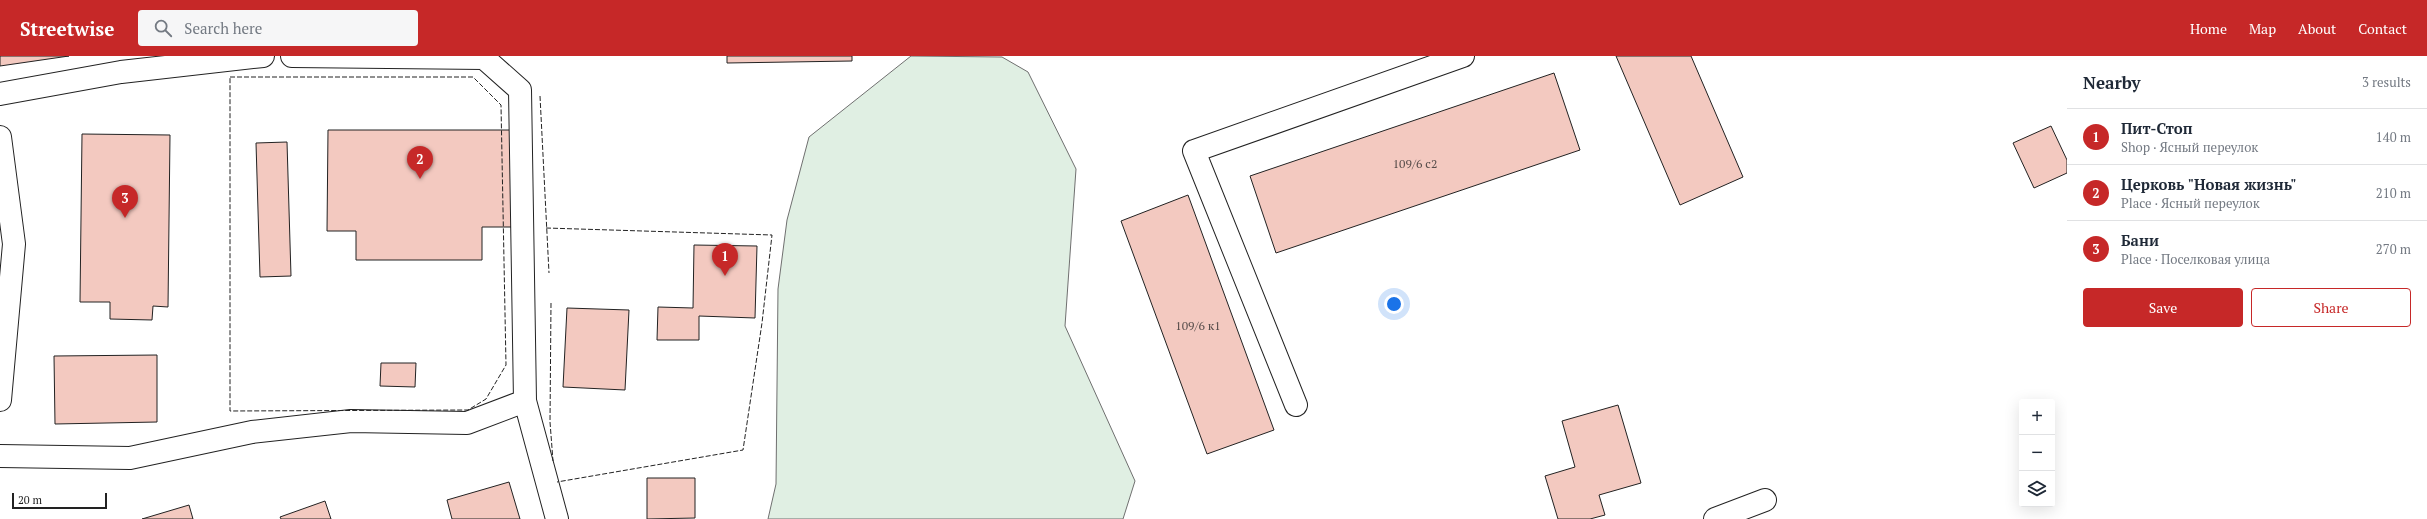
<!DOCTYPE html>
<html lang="en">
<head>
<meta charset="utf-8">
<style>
  body { margin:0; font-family:"PT Serif",serif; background:#f6f6f7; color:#1f2937 }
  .controls { position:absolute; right:12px; bottom:12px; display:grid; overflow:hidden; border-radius:4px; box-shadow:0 4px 16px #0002 }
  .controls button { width:36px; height:36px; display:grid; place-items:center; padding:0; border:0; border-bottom:1px solid #e0e1e3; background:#fff; color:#1f2937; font:20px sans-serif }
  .scale { position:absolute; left:12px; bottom:10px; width:95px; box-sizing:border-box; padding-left:4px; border:2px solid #222; border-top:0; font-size:11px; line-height:14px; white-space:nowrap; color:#222; -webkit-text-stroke:3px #fff; paint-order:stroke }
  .you { position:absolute; left:1394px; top:248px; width:14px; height:14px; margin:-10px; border:3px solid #fff; border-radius:50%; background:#1a73e8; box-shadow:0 0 0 6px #1a73e833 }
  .badge { display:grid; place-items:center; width:26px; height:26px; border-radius:50%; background:#c62828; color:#fff; font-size:13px; font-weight:700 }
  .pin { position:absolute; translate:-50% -33px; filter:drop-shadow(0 1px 2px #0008) }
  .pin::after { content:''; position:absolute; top:21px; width:14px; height:12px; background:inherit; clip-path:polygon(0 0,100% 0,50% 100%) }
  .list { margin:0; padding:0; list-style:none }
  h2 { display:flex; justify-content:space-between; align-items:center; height:52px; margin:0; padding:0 16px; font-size:17px }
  h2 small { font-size:13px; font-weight:400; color:#747a83 }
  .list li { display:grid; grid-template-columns:26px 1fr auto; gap:12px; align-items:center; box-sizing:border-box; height:56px; padding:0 16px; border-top:1px solid #e0e1e3 }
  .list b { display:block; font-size:15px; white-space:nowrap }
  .list p { margin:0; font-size:13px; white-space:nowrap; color:#747a83 }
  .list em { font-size:13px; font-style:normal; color:#747a83 }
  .actions { display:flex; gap:8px; padding:12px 16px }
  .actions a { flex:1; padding:9px 0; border:1px solid #c62828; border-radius:4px; text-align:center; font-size:14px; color:#c62828 }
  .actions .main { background:#c62828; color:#fff }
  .icon { flex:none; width:22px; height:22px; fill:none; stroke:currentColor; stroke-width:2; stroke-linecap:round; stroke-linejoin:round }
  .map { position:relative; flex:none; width:2067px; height:463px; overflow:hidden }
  header { display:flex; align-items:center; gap:24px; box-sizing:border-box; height:56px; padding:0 20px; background:#c62828; color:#fff }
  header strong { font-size:19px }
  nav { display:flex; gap:22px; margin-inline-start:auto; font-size:14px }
  .search { width:280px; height:36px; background:#f6f6f7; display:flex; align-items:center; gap:10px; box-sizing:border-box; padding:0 14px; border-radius:4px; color:#747a83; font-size:15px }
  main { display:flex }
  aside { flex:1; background:#fff }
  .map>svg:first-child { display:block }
  .green { fill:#e0efe3; stroke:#6f6f6f }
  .building { fill:#f3c9c0; stroke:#222 }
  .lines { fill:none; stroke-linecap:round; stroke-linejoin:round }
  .minor-casing { stroke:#222; stroke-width:24 }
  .minor { stroke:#fff; stroke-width:22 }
  .fence { stroke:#222; stroke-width:1; stroke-dasharray:5 2; stroke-linecap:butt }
  .labels { text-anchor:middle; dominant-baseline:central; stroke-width:3; stroke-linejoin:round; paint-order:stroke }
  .number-label { font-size:12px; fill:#564c4a }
</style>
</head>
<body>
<header>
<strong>Streetwise</strong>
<div class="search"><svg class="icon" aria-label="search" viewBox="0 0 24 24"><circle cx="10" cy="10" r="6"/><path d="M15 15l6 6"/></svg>Search here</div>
<nav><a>Home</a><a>Map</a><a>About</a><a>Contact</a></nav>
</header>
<main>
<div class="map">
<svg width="2067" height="463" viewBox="0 0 2067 463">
  <rect width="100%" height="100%" fill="#fff"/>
  <path class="green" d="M 911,0 L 1002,1 L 1028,16 L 1076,113 L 1065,270 L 1135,425 L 1123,463 L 768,463 L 776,428 L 778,233 L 787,164 L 809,81 Z"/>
  <path class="building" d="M 0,0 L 69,0 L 0,10 Z
    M 727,0 L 852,0 L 852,5 L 727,7 Z
    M 1616,0 L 1691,0 L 1743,121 L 1680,149 Z
    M 1554,17 L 1580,94 L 1276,197 L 1250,120 Z
    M 2051,70 L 2067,104 L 2067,117 L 2034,132 L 2013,87 Z
    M 328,74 L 512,74 L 512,171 L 482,171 L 482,204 L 356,204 L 356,175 L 327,175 Z
    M 82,78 L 170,79 L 168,251 L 153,250 L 152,264 L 110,263 L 110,246 L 80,246 Z
    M 287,86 L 291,220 L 260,221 L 256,87 Z
    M 1188,139 L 1274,374 L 1207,398 L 1121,165 Z
    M 694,189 L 757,190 L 755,262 L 699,260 L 699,284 L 657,284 L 658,251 L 693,252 Z
    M 567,252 L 629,254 L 625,334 L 563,331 Z
    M 157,299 L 157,366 L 55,368 L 54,300 Z
    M 381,307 L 416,307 L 415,331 L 380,330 Z
    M 1618,349 L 1641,427 L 1599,439 L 1605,459 L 1590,463 L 1558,463 L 1545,420 L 1575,411 L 1562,365 Z
    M 647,422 L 695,422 L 695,462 L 647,463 Z
    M 509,426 L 520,463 L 452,463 L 447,444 Z
    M 325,445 L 331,463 L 281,463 L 280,461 Z
    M 189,449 L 193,463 L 142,463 Z"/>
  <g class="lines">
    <defs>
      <path id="minor" d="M 0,38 L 121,16 L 263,0
        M 0,81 L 14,188 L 0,344
        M 525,345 L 557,463
        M 1296,349 L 1194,95 L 1463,0
        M 0,400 L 130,402 L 252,376 L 351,365 L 467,367 L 525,345 L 520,34 L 484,2 L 292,0
        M 1715,463 L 1765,444"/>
    </defs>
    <use href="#minor" class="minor-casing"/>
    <use href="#minor" class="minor"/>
    <path class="fence" d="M 230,21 L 473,21 L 501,49 L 506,309 L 486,343 L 468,354 L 230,355 Z
      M 540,40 L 549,217
      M 546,172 L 772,179 L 762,267 L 743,394 L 557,426
      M 551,247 L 550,366 L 553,405"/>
  </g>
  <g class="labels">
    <g class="number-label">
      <text x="1415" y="107">109/6 с2</text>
      <text x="1198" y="269">109/6 к1</text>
    </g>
  </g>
</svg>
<div class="controls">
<button>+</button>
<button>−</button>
<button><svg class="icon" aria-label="layers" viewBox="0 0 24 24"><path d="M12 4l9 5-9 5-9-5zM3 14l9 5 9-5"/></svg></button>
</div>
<div class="scale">20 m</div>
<div class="you"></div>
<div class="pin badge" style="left:725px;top:220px">1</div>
<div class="pin badge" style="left:420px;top:123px">2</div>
<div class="pin badge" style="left:125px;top:162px">3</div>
</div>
<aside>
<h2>Nearby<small>3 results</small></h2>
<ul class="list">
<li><span class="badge">1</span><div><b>Пит-Стоп</b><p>Shop · Ясный переулок</p></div><em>140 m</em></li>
<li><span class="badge">2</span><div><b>Церковь &quot;Новая жизнь&quot;</b><p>Place · Ясный переулок</p></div><em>210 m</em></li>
<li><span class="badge">3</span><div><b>Бани</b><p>Place · Поселковая улица</p></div><em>270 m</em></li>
</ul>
<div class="actions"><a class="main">Save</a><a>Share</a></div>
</aside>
</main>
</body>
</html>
